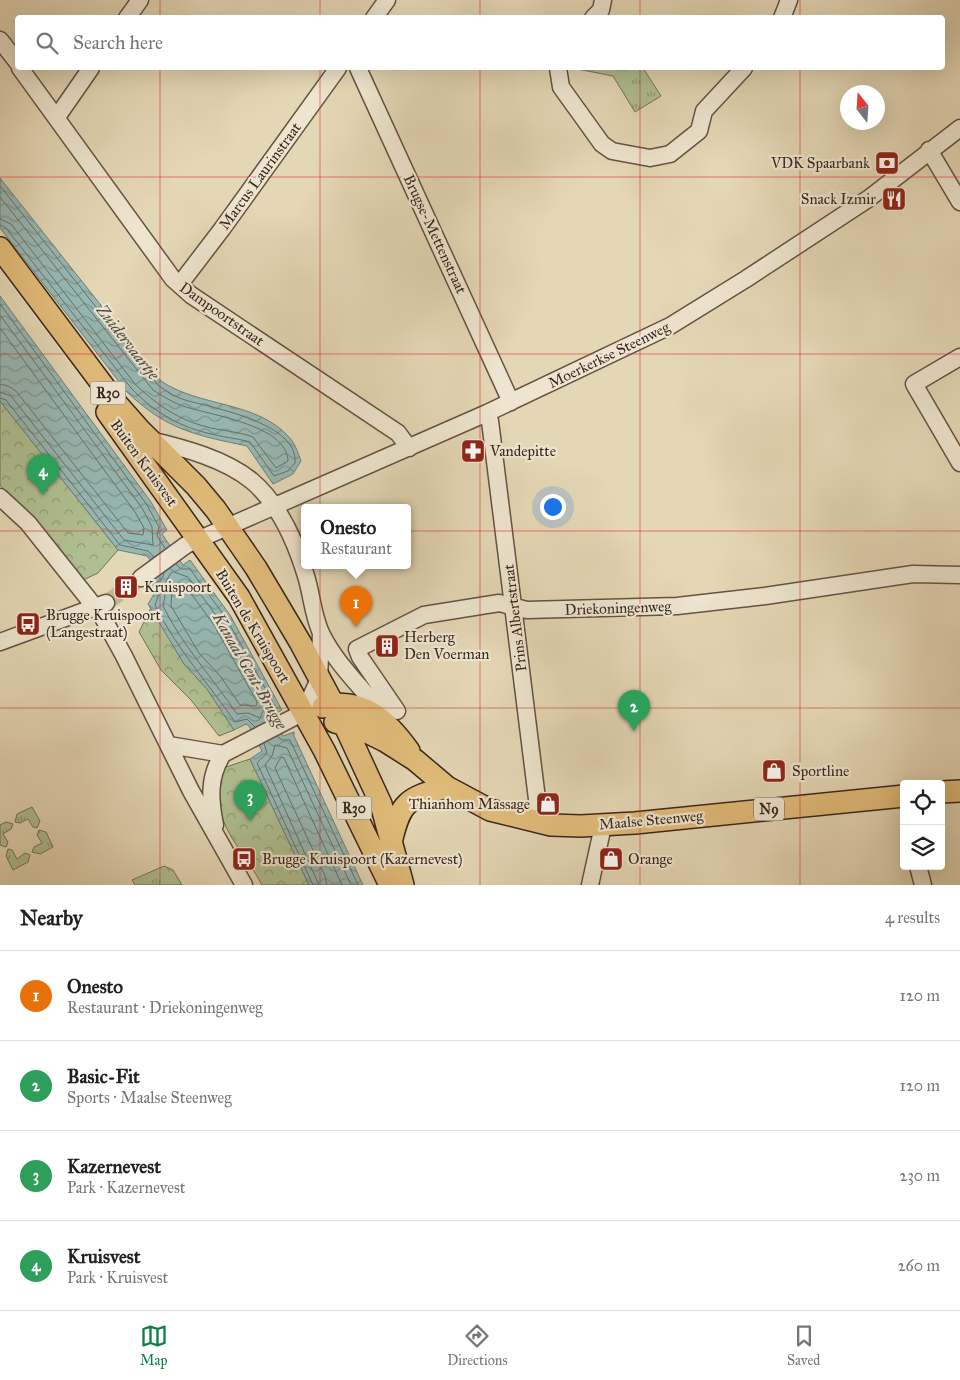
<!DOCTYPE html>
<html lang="en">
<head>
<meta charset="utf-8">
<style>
  body { margin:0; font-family:"IM FELL Great Primer",serif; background:#f6f6f6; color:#202124 }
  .controls { position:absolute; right:15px; bottom:15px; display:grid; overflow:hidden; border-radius:5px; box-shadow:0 5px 20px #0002 }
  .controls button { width:45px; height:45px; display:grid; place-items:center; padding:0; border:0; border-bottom:1px solid #e0e0e0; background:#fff; color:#202124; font:25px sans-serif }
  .compass { position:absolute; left:840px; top:85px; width:45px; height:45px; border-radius:50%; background:#fff; box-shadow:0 5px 20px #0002; rotate:343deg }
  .you { position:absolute; left:552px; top:506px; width:18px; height:18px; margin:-12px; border:4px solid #fff; border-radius:50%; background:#1a73e8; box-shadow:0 0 0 8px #1a73e833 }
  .badge { display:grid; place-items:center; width:32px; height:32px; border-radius:50%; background:#0b8043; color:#fff; font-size:16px; font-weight:700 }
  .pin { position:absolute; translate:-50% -41px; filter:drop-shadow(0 1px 2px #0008) }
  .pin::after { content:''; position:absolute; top:26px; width:18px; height:15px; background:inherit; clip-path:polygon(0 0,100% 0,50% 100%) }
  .popup { position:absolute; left:301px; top:504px; width:110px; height:65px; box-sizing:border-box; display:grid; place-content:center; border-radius:5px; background:#fff; filter:drop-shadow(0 1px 4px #0005); font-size:16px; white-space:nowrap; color:#757577 }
  .popup b { font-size:19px; color:#202124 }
  .popup::after { content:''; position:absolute; left:50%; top:100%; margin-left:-10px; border:10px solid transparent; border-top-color:#fff }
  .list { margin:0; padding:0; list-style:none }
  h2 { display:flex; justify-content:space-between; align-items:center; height:65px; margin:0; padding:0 20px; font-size:21px }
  h2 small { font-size:16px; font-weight:400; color:#757577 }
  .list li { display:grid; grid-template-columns:32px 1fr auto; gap:15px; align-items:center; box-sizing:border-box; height:90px; padding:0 20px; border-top:1px solid #e0e0e0 }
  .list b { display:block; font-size:19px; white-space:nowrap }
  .list p { margin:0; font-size:16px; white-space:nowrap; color:#757577 }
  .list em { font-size:16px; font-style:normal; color:#757577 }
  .icon { flex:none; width:28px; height:28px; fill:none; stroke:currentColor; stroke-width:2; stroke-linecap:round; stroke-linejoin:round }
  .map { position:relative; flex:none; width:960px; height:885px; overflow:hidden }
  .search { position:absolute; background:#fff; box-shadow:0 5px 20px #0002; left:15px; right:15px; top:15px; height:55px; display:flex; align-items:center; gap:12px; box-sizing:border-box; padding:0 18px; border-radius:5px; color:#757577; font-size:19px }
  .sheet { height:425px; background:#fff }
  nav { display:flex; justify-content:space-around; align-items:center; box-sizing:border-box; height:70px; border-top:1px solid #e0e0e0; background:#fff; font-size:14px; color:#757577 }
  nav a { display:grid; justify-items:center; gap:2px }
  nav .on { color:#0b8043 }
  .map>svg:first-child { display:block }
  .grass { fill:url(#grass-tufts); stroke:#747257 }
  .park { fill:url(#park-crowns); stroke:#747257 }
  .water { fill:url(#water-waves); stroke:#717e77 }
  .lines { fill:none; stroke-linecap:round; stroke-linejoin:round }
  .shore { stroke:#686f68; stroke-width:1 }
  .minor-tunnel { stroke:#c2b497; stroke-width:16; stroke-dasharray:16 8; stroke-linecap:butt }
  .minor-casing { stroke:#645243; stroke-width:19 }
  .major-casing { stroke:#39261d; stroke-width:24 }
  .minor { stroke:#ede5cf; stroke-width:16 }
  .major { stroke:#e2bc7a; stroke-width:21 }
  .grid { fill:none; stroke:#d62828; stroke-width:1; stroke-opacity:0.55 }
  .labels { text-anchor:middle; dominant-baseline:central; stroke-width:4.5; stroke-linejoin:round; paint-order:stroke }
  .shield { fill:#ede5cf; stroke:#6f5f52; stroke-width:1 }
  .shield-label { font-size:14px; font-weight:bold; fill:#39261d }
  .poi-label { font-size:15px; fill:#39261d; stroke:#ede5cf; text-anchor:start }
  .street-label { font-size:15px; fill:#39261d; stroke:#ede5cf }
  .water-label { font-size:16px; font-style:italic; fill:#504a42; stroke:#ede5cf }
</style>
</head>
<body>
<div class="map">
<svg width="960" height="885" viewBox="0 0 960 885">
  <defs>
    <pattern id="grass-tufts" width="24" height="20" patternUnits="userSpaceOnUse" patternTransform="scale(1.25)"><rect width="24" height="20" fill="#afbf91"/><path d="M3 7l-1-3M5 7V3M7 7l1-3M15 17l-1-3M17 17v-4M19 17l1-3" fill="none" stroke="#8f9b76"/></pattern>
    <pattern id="park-crowns" width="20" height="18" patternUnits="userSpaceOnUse" patternTransform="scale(1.25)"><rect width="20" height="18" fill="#afbf91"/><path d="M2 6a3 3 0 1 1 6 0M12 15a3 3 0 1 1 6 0" fill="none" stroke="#8f9b76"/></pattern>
    <pattern id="water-waves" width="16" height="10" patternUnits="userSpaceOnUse" patternTransform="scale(1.25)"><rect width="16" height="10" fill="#96b8b3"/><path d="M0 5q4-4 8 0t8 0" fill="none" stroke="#7b9591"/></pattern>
  </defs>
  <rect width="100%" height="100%" fill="#e4d7b5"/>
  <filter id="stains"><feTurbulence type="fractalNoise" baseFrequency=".004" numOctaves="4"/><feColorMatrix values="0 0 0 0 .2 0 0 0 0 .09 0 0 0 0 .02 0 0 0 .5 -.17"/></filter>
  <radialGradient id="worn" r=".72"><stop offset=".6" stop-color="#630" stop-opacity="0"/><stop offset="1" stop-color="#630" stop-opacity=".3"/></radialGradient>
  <path class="grass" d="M 572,68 L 643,68 L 661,96 L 635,112 L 613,76 Z
    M 32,807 L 40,821 L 37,828 L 33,827 L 28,819 L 20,823 L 15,822 L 17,814 Z
    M 6,822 L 13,824 L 11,829 L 3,834 L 8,842 L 6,847 L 0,845 L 0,825 Z
    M 39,830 L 46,832 L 53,847 L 40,854 L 32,852 L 34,847 L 42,843 L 37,835 Z
    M 8,849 L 12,850 L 17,859 L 25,853 L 30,855 L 28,862 L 13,870 L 6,856 Z
    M 164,866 L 173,870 L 182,885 L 135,885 L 132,880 Z"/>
  <path class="park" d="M 0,401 L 118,550 L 98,573 L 81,581 L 30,517 L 0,485 Z
    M 151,608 L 184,664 L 207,689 L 234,730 L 219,736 L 191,700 L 161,670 L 139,632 Z
    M 250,759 L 309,885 L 262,885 C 239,842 207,822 223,768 Z"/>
  <path class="water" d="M 0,178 L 161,381 C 199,407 257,401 289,437 C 295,443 298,453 301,461 L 293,474 L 273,484 L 247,446 C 195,435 167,430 127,392 L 0,228 Z
    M 0,296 L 151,502 L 167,530 L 162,534 L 183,565 L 190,560 L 230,615 L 282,710 L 272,716 L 283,736 L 294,732 L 294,736 L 363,885 L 309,885 L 250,759 L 262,751 L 249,726 L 246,724 L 234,730 L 207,689 L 184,664 L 148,604 L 154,594 L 151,586 L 146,584 L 160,573 L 147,556 L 118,550 L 0,401 Z"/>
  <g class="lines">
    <path class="shore" d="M 0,186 L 158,385 C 166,391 175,397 185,400 C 213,408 299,423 295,463 L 288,471 L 274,476 L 250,442 C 236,438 221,437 207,433 C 176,425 153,411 131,388 L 6,228 L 0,225
      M 0,197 L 153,390 C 162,396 171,401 180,405 C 207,415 287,424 288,461 L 276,468 L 253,437 C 240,432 225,431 211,428 C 180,421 158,406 135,384 L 11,224 L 0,219
      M 0,304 L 147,505 L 159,527 L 157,536 L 165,548
      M 0,315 L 142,508 L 152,527 L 153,545 L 124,540 L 11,396 L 0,392
      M 0,328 L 135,512 L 144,528 L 143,535 L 128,533 L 16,391 L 8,386 L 0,384
      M 0,398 L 6,400 L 120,545 L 148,551 L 154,557
      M 176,564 L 181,569 L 190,569 L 226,618 L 275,706 L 268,714 L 268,720
      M 164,572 L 163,577 L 156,583 L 159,594 L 155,605 C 176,648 208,683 235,722 L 247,719 L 255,727
      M 174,572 L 188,577 L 220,621 L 266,704 L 260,718 L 248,713 L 237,714 C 212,677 182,645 163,606 L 165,597 L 164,585 L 171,573 Z
      M 176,583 L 184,584 L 214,625 L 257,702 L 256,706 L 240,705 L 221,677 L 199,653 L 171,606 L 172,588 Z
      M 277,736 L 282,740 L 290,740 L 358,885
      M 264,743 L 267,753 L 257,763 L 313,885
      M 319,885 L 265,765 L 272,756 L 275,745 L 287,748 L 351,885
      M 327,885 L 325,876 L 275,768 L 281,757 L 284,758 L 342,885"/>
    <path class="minor-tunnel" d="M 106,603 L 141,578"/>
    <defs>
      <path id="minor" d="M 127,18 L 140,0
        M 374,18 L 387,0
        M 593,18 L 601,10 L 603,0
        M 782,18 L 789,0
        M 0,40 L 18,63
        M 20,68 L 173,279 L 191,295 L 398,433 L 409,448
        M 358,68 L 511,402
        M 558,68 L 561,87 L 602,144 L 612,151 L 650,158 L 670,154 L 699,131 L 704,111 L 744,68
        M 57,117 L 91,68
        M 929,150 L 960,202
        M 180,284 L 222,229 L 338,68
        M 960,357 L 914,384 L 960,463
        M 487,413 L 490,421 L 540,823
        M 150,440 C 184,448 225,459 252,481 C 279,504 296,543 306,576 C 312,595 313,618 322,635 C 338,667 366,691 387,720
        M 0,497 L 28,523 L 102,616 L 124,656 L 191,791 L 244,885
        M 141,578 L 186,545 L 487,413 L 670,326 L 746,279 L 868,199 L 960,128
        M 0,642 L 106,603
        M 397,711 L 360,657 L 357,649 L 424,615 L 499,603 L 527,610 L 677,606 L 765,596 L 913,574 L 960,575
        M 169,745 L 223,754
        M 215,825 C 210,800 208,777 223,754 L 304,712 L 319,679 L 321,633
        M 918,866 L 923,885
        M 590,885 L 603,826"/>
      <path id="major" d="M 0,248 L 117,404 L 139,429 L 196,486 L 216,510 L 256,568 L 300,642 L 344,724 L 381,804 L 403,885
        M 107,412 L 239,597 L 324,750 L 390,885
        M 323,707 C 361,696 388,721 409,751
        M 335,722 L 365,731 L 385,741 L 415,760 L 447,787 L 490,810 L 551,825 L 581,826 L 635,823 L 904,796
        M 941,792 L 960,791
        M 391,843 C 400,802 407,798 447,787"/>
    </defs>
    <use href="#minor" class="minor-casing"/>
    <use href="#major" class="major-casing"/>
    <use href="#minor" class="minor"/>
    <use href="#major" class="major"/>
  </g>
  <path class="grid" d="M 160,0 L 160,18M 320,0 L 320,18M 480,0 L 480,18M 640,0 L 640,18M 800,0 L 800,18M 160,68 L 160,885M 320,68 L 320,885M 480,68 L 480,885M 640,68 L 640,885M 800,68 L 800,885M 0,177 L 960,177M 0,354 L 960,354M 0,531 L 960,531M 0,708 L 960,708"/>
  <defs>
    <symbol id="bank-square" viewBox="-11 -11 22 22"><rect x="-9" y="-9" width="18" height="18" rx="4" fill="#8f2418" stroke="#ede5cf"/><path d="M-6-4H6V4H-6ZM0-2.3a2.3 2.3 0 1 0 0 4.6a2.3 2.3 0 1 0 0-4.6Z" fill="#fff"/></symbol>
    <symbol id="restaurant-square" viewBox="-11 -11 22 22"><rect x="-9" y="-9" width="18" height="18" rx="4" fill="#8f2418" stroke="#ede5cf"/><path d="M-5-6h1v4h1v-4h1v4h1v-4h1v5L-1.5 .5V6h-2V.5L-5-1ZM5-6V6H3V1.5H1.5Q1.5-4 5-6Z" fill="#fff"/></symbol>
    <symbol id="pharmacy-square" viewBox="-11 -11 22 22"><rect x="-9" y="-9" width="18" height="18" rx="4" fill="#8f2418" stroke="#ede5cf"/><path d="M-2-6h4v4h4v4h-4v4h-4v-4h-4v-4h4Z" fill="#fff"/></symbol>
    <symbol id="building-square" viewBox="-11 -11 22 22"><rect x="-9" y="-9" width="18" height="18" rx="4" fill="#8f2418" stroke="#ede5cf"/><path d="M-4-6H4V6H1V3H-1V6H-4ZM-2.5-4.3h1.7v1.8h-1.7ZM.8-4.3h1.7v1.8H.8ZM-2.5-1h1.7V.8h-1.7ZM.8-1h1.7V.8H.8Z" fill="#fff"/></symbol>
    <symbol id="bus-square" viewBox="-11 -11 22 22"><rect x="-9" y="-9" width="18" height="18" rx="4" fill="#8f2418" stroke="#ede5cf"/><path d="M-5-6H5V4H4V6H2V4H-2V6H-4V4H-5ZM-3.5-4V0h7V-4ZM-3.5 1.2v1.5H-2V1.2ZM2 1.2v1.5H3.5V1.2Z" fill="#fff"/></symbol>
    <symbol id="shop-square" viewBox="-11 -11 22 22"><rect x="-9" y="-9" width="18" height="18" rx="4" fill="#8f2418" stroke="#ede5cf"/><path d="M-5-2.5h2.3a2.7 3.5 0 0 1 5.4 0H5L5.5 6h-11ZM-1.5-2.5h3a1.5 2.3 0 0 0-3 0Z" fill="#fff"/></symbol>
  </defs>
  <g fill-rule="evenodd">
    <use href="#bank-square" x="873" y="149" width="28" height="28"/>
    <use href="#restaurant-square" x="880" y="185" width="28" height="28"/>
    <use href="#pharmacy-square" x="459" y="437" width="28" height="28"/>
    <use href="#building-square" x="112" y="573" width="28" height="28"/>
    <use href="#bus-square" x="14" y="610" width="28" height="28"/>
    <use href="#building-square" x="373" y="632" width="28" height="28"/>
    <use href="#shop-square" x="760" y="757" width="28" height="28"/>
    <use href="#shop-square" x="534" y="790" width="28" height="28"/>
    <use href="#bus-square" x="230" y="845" width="28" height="28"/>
    <use href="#shop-square" x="597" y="845" width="28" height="28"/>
  </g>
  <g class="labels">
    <g class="shield">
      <rect x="90.5" y="381.5" width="35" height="23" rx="4"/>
      <rect x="336.5" y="796.5" width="35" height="23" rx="4"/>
      <rect x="754" y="797.5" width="30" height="23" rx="4"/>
    </g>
    <g class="shield-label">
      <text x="108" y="393">R30</text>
      <text x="354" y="808">R30</text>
      <text x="769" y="809">N9</text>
    </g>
    <g class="poi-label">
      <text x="870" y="163" text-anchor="end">VDK Spaarbank</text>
      <text x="876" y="199" text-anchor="end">Snack Izmir</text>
      <text x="490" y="451">Vandepitte</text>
      <text x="144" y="587">Kruispoort</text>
      <text x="46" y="615">Brugge Kruispoort<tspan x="46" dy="17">(Langestraat)</tspan></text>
      <text x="404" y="637">Herberg<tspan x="404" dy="17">Den Voerman</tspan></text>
      <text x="792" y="771">Sportline</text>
      <text x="530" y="804" text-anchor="end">Thianhom Massage</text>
      <text x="262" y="859">Brugge Kruispoort (Kazernevest)</text>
      <text x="628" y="859">Orange</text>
    </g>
    <g class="street-label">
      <text transform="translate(260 176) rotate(-54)">Marcus Laurinstraat</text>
      <text transform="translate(435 234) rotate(65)">Brugse-Mettenstraat</text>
      <text transform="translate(222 314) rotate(35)">Dampoortstraat</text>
      <text transform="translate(609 355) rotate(-26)">Moerkerkse Steenweg</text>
      <text transform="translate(144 463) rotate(54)">Buiten Kruisvest</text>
      <text transform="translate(618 608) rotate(-2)">Driekoningenweg</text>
      <text transform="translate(515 618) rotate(-97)">Prins Albertstraat</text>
      <text transform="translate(253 626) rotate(59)">Buiten de Kruispoort</text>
      <text transform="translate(651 820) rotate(-5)">Maalse Steenweg</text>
    </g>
    <g class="water-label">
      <text transform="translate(128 342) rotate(52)">Zuidervaartje</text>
      <text transform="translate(250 671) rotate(60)">Kanaal Gent-Brugge</text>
    </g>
  </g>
  <rect width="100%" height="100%" filter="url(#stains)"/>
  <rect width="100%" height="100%" fill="url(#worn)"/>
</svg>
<div class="controls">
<button><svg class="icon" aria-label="locate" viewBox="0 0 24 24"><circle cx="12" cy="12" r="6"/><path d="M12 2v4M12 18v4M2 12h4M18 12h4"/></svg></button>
<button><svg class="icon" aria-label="layers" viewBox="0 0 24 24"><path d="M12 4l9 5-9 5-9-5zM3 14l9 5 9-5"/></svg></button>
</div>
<svg class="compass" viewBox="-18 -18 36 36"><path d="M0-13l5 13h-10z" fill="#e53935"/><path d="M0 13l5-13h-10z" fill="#757577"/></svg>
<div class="you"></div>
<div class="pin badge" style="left:356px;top:627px;background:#e8710a">1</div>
<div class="popup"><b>Onesto</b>Restaurant</div>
<div class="pin badge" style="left:634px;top:731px;background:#2e9e5b">2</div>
<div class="pin badge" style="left:250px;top:821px;background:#2e9e5b">3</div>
<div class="pin badge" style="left:43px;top:495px;background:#2e9e5b">4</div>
<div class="search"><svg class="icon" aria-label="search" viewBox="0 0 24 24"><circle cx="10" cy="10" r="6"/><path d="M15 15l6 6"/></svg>Search here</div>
</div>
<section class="sheet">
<h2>Nearby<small>4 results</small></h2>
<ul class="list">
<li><span class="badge" style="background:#e8710a">1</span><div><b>Onesto</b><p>Restaurant · Driekoningenweg</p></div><em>120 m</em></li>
<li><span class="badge" style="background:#2e9e5b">2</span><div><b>Basic-Fit</b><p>Sports · Maalse Steenweg</p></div><em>120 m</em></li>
<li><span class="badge" style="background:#2e9e5b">3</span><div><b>Kazernevest</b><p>Park · Kazernevest</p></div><em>230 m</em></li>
<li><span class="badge" style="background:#2e9e5b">4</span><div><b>Kruisvest</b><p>Park · Kruisvest</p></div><em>260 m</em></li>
</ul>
</section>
<nav>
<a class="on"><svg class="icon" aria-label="map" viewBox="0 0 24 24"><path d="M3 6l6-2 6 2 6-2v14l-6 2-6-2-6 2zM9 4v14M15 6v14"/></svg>Map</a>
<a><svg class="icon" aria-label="directions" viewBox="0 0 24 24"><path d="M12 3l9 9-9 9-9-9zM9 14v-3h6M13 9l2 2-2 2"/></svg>Directions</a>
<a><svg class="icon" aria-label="saved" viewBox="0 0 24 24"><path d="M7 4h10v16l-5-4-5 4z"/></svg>Saved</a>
</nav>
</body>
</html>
